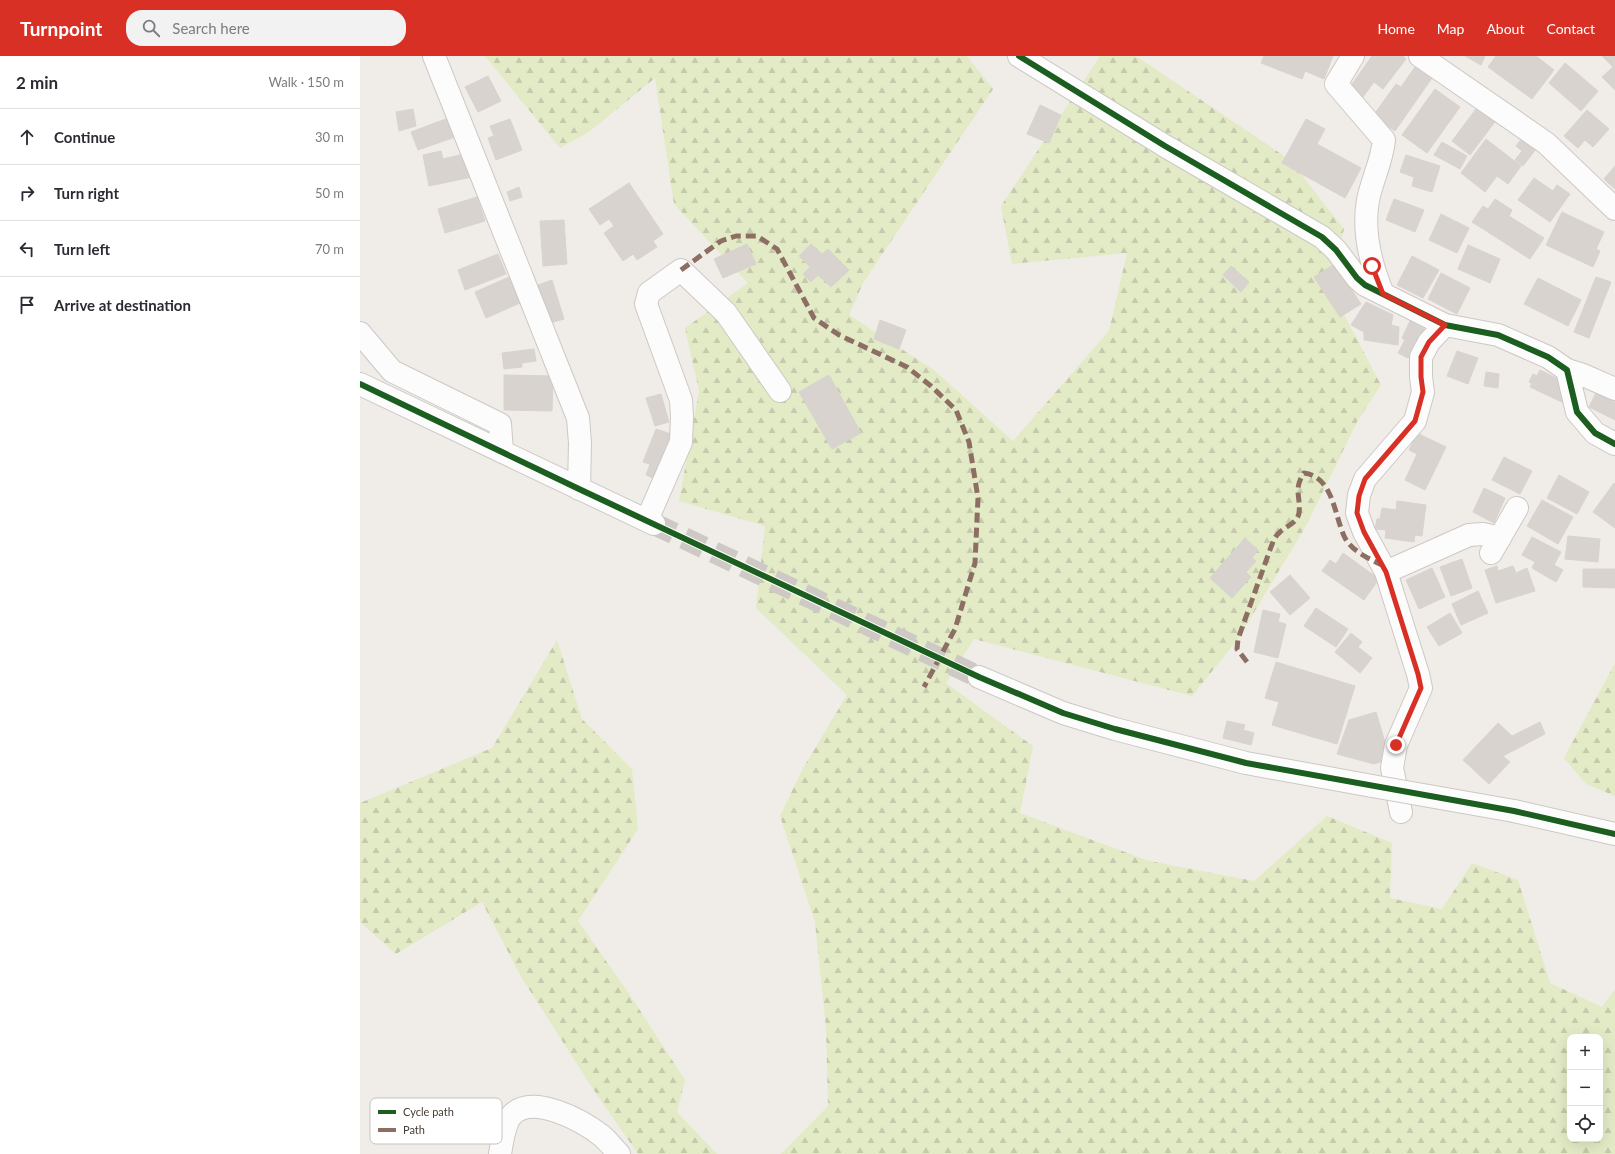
<!DOCTYPE html>
<html lang="en">
<head>
<meta charset="utf-8">
<style>
  body { margin:0; font-family:Lato,sans-serif; background:#f2f2f3; color:#2b2b33 }
  .controls { position:absolute; right:12px; bottom:12px; display:grid; overflow:hidden; border-radius:8px; box-shadow:0 4px 16px #0002 }
  .controls button { width:36px; height:36px; display:grid; place-items:center; padding:0; border:0; border-bottom:1px solid #e1e1e2; background:#fff; color:#2b2b33; font:20px sans-serif }
  .stop { position:absolute; width:12px; height:12px; margin:-9px; border:3px solid #d93025; border-radius:50%; background:#fff }
  .stop.end { background:#d93025; border-color:#fff; box-shadow:0 1px 4px #0008 }
  .list { margin:0; padding:0; list-style:none }
  h2 { display:flex; justify-content:space-between; align-items:center; height:52px; margin:0; padding:0 16px; font-size:17px }
  h2 small { font-size:13px; font-weight:400; color:#7c7c81 }
  .list li { display:grid; grid-template-columns:26px 1fr auto; gap:12px; align-items:center; box-sizing:border-box; height:56px; padding:0 16px; border-top:1px solid #e1e1e2 }
  .list b { display:block; font-size:15px; white-space:nowrap }
  .list em { font-size:13px; font-style:normal; color:#7c7c81 }
  .icon { flex:none; width:22px; height:22px; fill:none; stroke:currentColor; stroke-width:2; stroke-linecap:round; stroke-linejoin:round }
  .map { position:relative; flex:none; width:1255px; height:1098px; overflow:hidden }
  header { display:flex; align-items:center; gap:24px; box-sizing:border-box; height:56px; padding:0 20px; background:#d93025; color:#fff }
  header strong { font-size:19px }
  nav { display:flex; gap:22px; margin-inline-start:auto; font-size:14px }
  .search { width:280px; height:36px; background:#f2f2f3; display:flex; align-items:center; gap:10px; box-sizing:border-box; padding:0 14px; border-radius:16px; color:#7c7c81; font-size:15px }
  main { display:flex }
  aside { flex:1; background:#fff }
  .map>svg:first-child { display:block }
  .forest { fill:url(#forest-firs); fill-rule:evenodd }
  .building { fill:#d8d3cf; stroke:#d8d3ce }
  .lines { fill:none; stroke-linecap:round; stroke-linejoin:round }
  .minor-tunnel { stroke:#cec9c4; stroke-width:22; stroke-dasharray:22 11; stroke-linecap:butt }
  .minor-casing { stroke:#cdc8c4; stroke-width:24 }
  .minor { stroke:#fdfcfc; stroke-width:22 }
  .minor-bridge-casing { stroke:#cdc8c4; stroke-width:24; stroke-linecap:butt }
  .minor-bridge { stroke:#fdfcfc; stroke-width:22 }
  .quiet { stroke:#8d6e63; stroke-width:5; stroke-dasharray:10 5; stroke-linecap:butt }
  .cycleway-casing { stroke:#fff; stroke-width:8 }
  .cycleway { stroke:#1b5e20; stroke-width:6 }
  .route { stroke:#d93025; stroke-width:5 }
  .key { fill:#fff; stroke:#c8c4c2; stroke-width:1 }
  .key-label { font-size:11px; fill:#463c34 }
</style>
</head>
<body>
<header>
<strong>Turnpoint</strong>
<div class="search"><svg class="icon" aria-label="search" viewBox="0 0 24 24"><circle cx="10" cy="10" r="6"/><path d="M15 15l6 6"/></svg>Search here</div>
<nav><a>Home</a><a>Map</a><a>About</a><a>Contact</a></nav>
</header>
<main>
<aside>
<h2>2 min<small>Walk · 150 m</small></h2>
<ul class="list">
<li><svg class="icon" aria-label="ahead" viewBox="0 0 24 24"><path d="M12 20V5M6 11l6-6 6 6"/></svg><div><b>Continue</b></div><em>30 m</em></li>
<li><svg class="icon" aria-label="right" viewBox="0 0 24 24"><path d="M7 20v-9h11M14 6l5 5-5 5"/></svg><div><b>Turn right</b></div><em>50 m</em></li>
<li><svg class="icon" aria-label="left" viewBox="0 0 24 24"><path d="M17 20v-9H6M10 6l-5 5 5 5"/></svg><div><b>Turn left</b></div><em>70 m</em></li>
<li><svg class="icon" aria-label="arrive" viewBox="0 0 24 24"><path d="M6 21V4h12l-3 4 3 4H6"/></svg><div><b>Arrive at destination</b></div></li>
</ul>
</aside>
<div class="map">
<svg width="1255" height="1098" viewBox="0 0 1255 1098">
  <defs>
    <pattern id="forest-firs" width="22" height="20" patternUnits="userSpaceOnUse"><rect width="22" height="20" fill="#e3ebc6"/><path d="M5 1l3.5 6h-7zM16 11l3.5 6h-7z" fill="#c4caab"/></pattern>
  </defs>
  <rect width="100%" height="100%" fill="#f0ece8"/>
  <path class="forest" d="M 125,0 L 607,0 L 633,33 L 503,227 L 489,259 L 574,314 L 653,385 L 749,275 L 767,197 L 652,208 L 641,150 L 740,0 L 776,0 L 930,104 L 984,173 L 969,230 L 1021,329 L 998,364 L 946,470 L 878,583 L 832,640 L 614,583 L 586,627 L 673,690 L 660,757 L 789,805 L 894,825 L 967,760 L 1032,787 L 1030,842 L 1082,853 L 1112,807 L 1158,824 L 1190,927 L 1242,951 L 1255,933 L 1255,1098 L 421,1098 L 468,1050 L 466,972 L 455,866 L 420,760 L 442,714 L 487,639 L 396,552 L 405,470 L 319,445 L 339,335 L 325,272 L 388,227 L 314,148 L 295,22 L 229,76 L 200,92 ZM 1210,981 L 1240,981 L 1240,1083 L 1210,1083 Z
    M 197,584 L 222,663 L 272,713 L 278,773 L 218,865 L 272,942 L 325,1024 L 317,1056 L 357,1098 L 278,1098 L 231,1030 L 160,919 L 122,846 L 36,898 L 0,866 L 0,747 L 132,692 Z
    M 1255,607 L 1255,740 L 1226,728 L 1204,702 Z"/>
  <path class="building" d="M 904,0 L 973,0 L 964,23 L 945,15 L 942,23 L 901,7 Z
    M 1012,0 L 1043,0 L 1046,3 L 1023,33 L 1014,26 L 1003,41 L 990,31 Z
    M 1105,0 L 1125,0 L 1121,9 Z
    M 1136,0 L 1176,0 L 1194,14 L 1172,43 L 1128,11 Z
    M 1242,0 L 1255,0 L 1255,34 L 1242,21 L 1253,11 Z
    M 1205,7 L 1238,35 L 1221,55 L 1189,27 Z
    M 1055,11 L 1072,22 L 1035,75 L 1013,60 L 1036,28 L 1041,31 Z
    M 128,20 L 141,45 L 118,56 L 105,31 Z
    M 1075,33 L 1100,51 L 1067,97 L 1042,79 Z
    M 680,49 L 701,59 L 689,87 L 667,78 Z
    M 1119,49 L 1137,63 L 1110,99 L 1092,85 Z
    M 53,53 L 56,70 L 39,75 L 36,56 Z
    M 1227,54 L 1249,73 L 1233,91 L 1225,84 L 1218,92 L 1204,80 Z
    M 91,61 L 98,80 L 58,94 L 51,76 Z
    M 150,63 L 162,94 L 136,104 L 128,82 L 134,80 L 130,70 Z
    M 946,63 L 965,73 L 957,88 L 1001,112 L 985,142 L 922,107 Z
    M 1162,82 L 1176,93 L 1163,110 L 1155,104 L 1162,95 L 1156,90 Z
    M 1126,83 L 1161,110 L 1148,128 L 1137,120 L 1125,136 L 1101,117 Z
    M 1082,86 L 1107,100 L 1100,113 L 1074,99 Z
    M 81,95 L 83,103 L 108,97 L 112,121 L 69,130 L 63,99 Z
    M 1046,99 L 1080,110 L 1072,136 L 1052,130 L 1054,121 L 1040,116 Z
    M 1255,110 L 1255,133 L 1244,123 Z
    M 1174,122 L 1193,135 L 1197,129 L 1210,138 L 1190,166 L 1158,144 Z
    M 269,127 L 303,178 L 293,185 L 297,191 L 277,204 L 273,198 L 263,205 L 244,177 L 254,170 L 249,163 L 240,169 L 229,153 Z
    M 159,131 L 162,141 L 150,145 L 147,136 Z
    M 117,141 L 125,165 L 85,177 L 78,153 Z
    M 1034,143 L 1064,154 L 1055,176 L 1026,164 Z
    M 1135,143 L 1152,154 L 1149,160 L 1184,182 L 1170,203 L 1112,166 L 1123,150 L 1128,153 Z
    M 1202,156 L 1244,176 L 1236,193 L 1240,195 L 1233,211 L 1186,189 Z
    M 1081,158 L 1109,172 L 1097,197 L 1069,184 Z
    M 204,164 L 207,208 L 183,210 L 180,165 Z
    M 387,188 L 396,208 L 363,222 L 354,203 Z
    M 451,188 L 462,198 L 468,193 L 489,214 L 471,231 L 458,219 L 451,226 L 443,218 L 450,211 L 439,200 Z
    M 1108,189 L 1140,203 L 1130,227 L 1098,213 Z
    M 138,198 L 146,218 L 105,234 L 98,214 Z
    M 1052,200 L 1079,214 L 1063,242 L 1037,229 Z
    M 975,208 L 1001,248 L 980,261 L 954,221 Z
    M 871,210 L 889,226 L 881,236 L 863,219 Z
    M 1081,217 L 1110,232 L 1097,258 L 1068,243 Z
    M 149,221 L 160,247 L 126,262 L 115,236 Z
    M 1236,221 L 1251,226 L 1229,282 L 1214,276 Z
    M 1178,222 L 1221,244 L 1208,270 L 1164,248 Z
    M 192,224 L 204,263 L 190,267 L 178,229 Z
    M 1006,246 L 1033,259 L 1031,269 L 1039,271 L 1038,289 L 1004,284 L 1004,276 L 991,269 Z
    M 520,264 L 546,274 L 539,293 L 514,283 Z
    M 1050,265 L 1066,274 L 1058,290 L 1055,288 L 1048,302 L 1038,297 L 1045,284 L 1042,282 Z
    M 174,293 L 176,305 L 162,307 L 162,311 L 144,313 L 142,297 Z
    M 1097,295 L 1118,302 L 1108,328 L 1087,320 Z
    M 1180,314 L 1198,323 L 1206,348 L 1170,331 L 1172,327 L 1169,326 L 1173,318 L 1177,320 Z
    M 1126,316 L 1139,318 L 1138,332 L 1124,330 Z
    M 144,319 L 193,320 L 192,355 L 144,354 Z
    M 469,319 L 501,377 L 472,393 L 439,336 Z
    M 1236,337 L 1255,346 L 1255,364 L 1229,351 Z
    M 301,338 L 309,366 L 295,370 L 286,342 Z
    M 296,373 L 311,378 L 295,423 L 286,419 L 290,408 L 283,406 Z
    M 1057,377 L 1086,391 L 1065,434 L 1045,424 L 1057,398 L 1049,394 Z
    M 1144,401 L 1172,415 L 1160,438 L 1132,424 Z
    M 1199,419 L 1229,436 L 1217,458 L 1187,442 Z
    M 1254,427 L 1255,428 L 1255,472 L 1233,456 Z
    M 1124,432 L 1145,442 L 1134,467 L 1113,456 Z
    M 1182,444 L 1213,461 L 1198,488 L 1167,470 Z
    M 1037,445 L 1066,449 L 1062,480 L 1055,479 L 1054,486 L 1025,482 L 1026,474 L 1015,473 L 1017,463 L 1020,463 L 1022,452 L 1036,454 Z
    M 1208,480 L 1240,483 L 1238,506 L 1205,503 Z
    M 1172,481 L 1201,496 L 1194,509 L 1203,514 L 1196,526 L 1172,512 L 1175,506 L 1162,499 Z
    M 885,482 L 898,494 L 892,502 L 896,505 L 886,516 L 891,521 L 872,542 L 850,522 Z
    M 983,497 L 1019,523 L 1004,544 L 962,515 L 970,504 L 976,508 Z
    M 1102,503 L 1112,532 L 1091,540 L 1080,511 Z
    M 1137,510 L 1138,515 L 1153,510 L 1156,517 L 1167,512 L 1175,535 L 1136,547 L 1125,514 Z
    M 1072,512 L 1085,541 L 1059,553 L 1046,524 Z
    M 1223,513 L 1255,513 L 1255,532 L 1223,531 Z
    M 930,519 L 950,542 L 930,559 L 910,536 Z
    M 1118,535 L 1128,557 L 1101,569 L 1092,548 Z
    M 956,552 L 988,573 L 976,591 L 944,570 Z
    M 903,554 L 920,558 L 918,566 L 926,568 L 918,602 L 894,596 Z
    M 1090,557 L 1102,577 L 1079,590 L 1067,571 Z
    M 991,577 L 1002,586 L 998,591 L 1012,602 L 1000,617 L 975,596 Z
    M 916,606 L 995,630 L 977,688 L 912,669 L 919,646 L 905,642 Z
    M 1016,656 L 1030,703 L 1014,708 L 977,698 L 989,664 Z
    M 867,665 L 885,669 L 883,674 L 894,677 L 891,689 L 863,682 Z
    M 1180,666 L 1185,678 L 1143,700 L 1150,706 L 1129,728 L 1103,704 L 1138,667 L 1152,680 Z"/>
  <g class="lines">
    <path class="minor-tunnel" d="M 294,468 L 619,621"/>
    <defs>
      <path id="minor" d="M 74,0 L 218,362 L 220,387 L 219,433
        M 659,0 L 805,90 L 962,181 L 976,194 L 997,222 L 1005,229 L 1085,269 L 1138,279 L 1188,301 L 1207,314 L 1217,356 L 1235,377 L 1255,388
        M 993,0 L 976,28 L 1024,84 C 1022,105 1012,124 1008,144 C 1002,177 1011,209 1023,238
        M 1060,0 L 1186,87 L 1255,153
        M 0,277 L 32,315 L 140,368 L 142,396
        M 1207,314 L 1223,319 L 1255,333
        M 0,328 L 294,468
        M 287,464 L 321,386 L 322,361 L 321,344 L 286,248 L 289,237 L 321,214 L 366,257 L 420,335
        M 1131,497 L 1157,452
        M 1026,516 L 1109,479 L 1123,478 L 1140,482
        M 619,621 L 703,657 L 755,673 L 886,707 L 1012,730
        M 1154,755 L 1255,778
        M 1041,756 L 1032,712 L 1036,689 L 1061,632 L 1058,618 L 1026,516 L 1004,476 L 997,457 L 999,439 L 1005,423 L 1055,365 L 1063,336 L 1061,321 L 1061,301 L 1069,286 L 1085,269
        M 140,1098 C 142,1087 144,1069 151,1060 C 171,1036 223,1065 242,1080 C 248,1085 253,1092 259,1098"/>
    </defs>
    <use href="#minor" class="minor-casing"/>
    <use href="#minor" class="minor"/>
    <defs>
      <path id="minor-bridge" d="M 1012,730 L 1154,755"/>
    </defs>
    <use href="#minor-bridge" class="minor-bridge-casing"/>
    <use href="#minor-bridge" class="minor-bridge"/>
    <path class="quiet" d="M 321,214 L 361,185 L 376,180 L 397,180 L 417,193 L 454,262 L 479,279 L 547,311 L 571,330 L 596,354 L 609,386 L 618,442 L 615,507 L 595,573 L 564,631
      M 887,606 L 877,593 L 878,583 L 911,491 C 913,486 915,480 919,477 C 925,470 937,468 939,457 C 941,441 933,433 944,417 C 974,421 974,460 985,482 C 992,495 1009,503 1022,509"/>
    <defs>
      <path id="cycleway" d="M 659,0 L 805,90 L 962,181 L 976,194 L 997,222 L 1005,229 L 1085,269 L 1138,279 L 1188,301 L 1207,314 L 1217,356 L 1235,377 L 1255,388
        M 0,328 L 219,433 L 619,621 L 703,657 L 755,673 L 886,707 L 1154,755 L 1255,778"/>
    </defs>
    <use href="#cycleway" class="cycleway-casing"/>
    <use href="#cycleway" class="cycleway"/>
  </g>
  <g class="lines">
    <path class="route" d="M 1012,210 L 1023,238 L 1085,269 L 1069,286 L 1061,301 L 1061,321 L 1063,336 L 1055,365 L 1005,423 L 999,440 L 997,457 L 1004,476 L 1026,516 L 1058,618 L 1061,632 L 1036,689"/>
  </g>
  <rect x="10" y="1042" width="132" height="46" rx="6" class="key"/>
  <rect x="18" y="1054" width="18" height="4" fill="#1b5e20"/>
  <rect x="18" y="1072" width="18" height="4" fill="#8d6e63"/>
  <g class="key-label">
    <text x="43" y="1060">Cycle path</text>
    <text x="43" y="1078">Path</text>
  </g>
</svg>
<div class="controls">
<button>+</button>
<button>−</button>
<button><svg class="icon" aria-label="locate" viewBox="0 0 24 24"><circle cx="12" cy="12" r="6"/><path d="M12 2v4M12 18v4M2 12h4M18 12h4"/></svg></button>
</div>
<div class="stop" style="left:1012px;top:210px"></div>
<div class="stop end" style="left:1036px;top:689px"></div>
</div>
</main>
</body>
</html>
